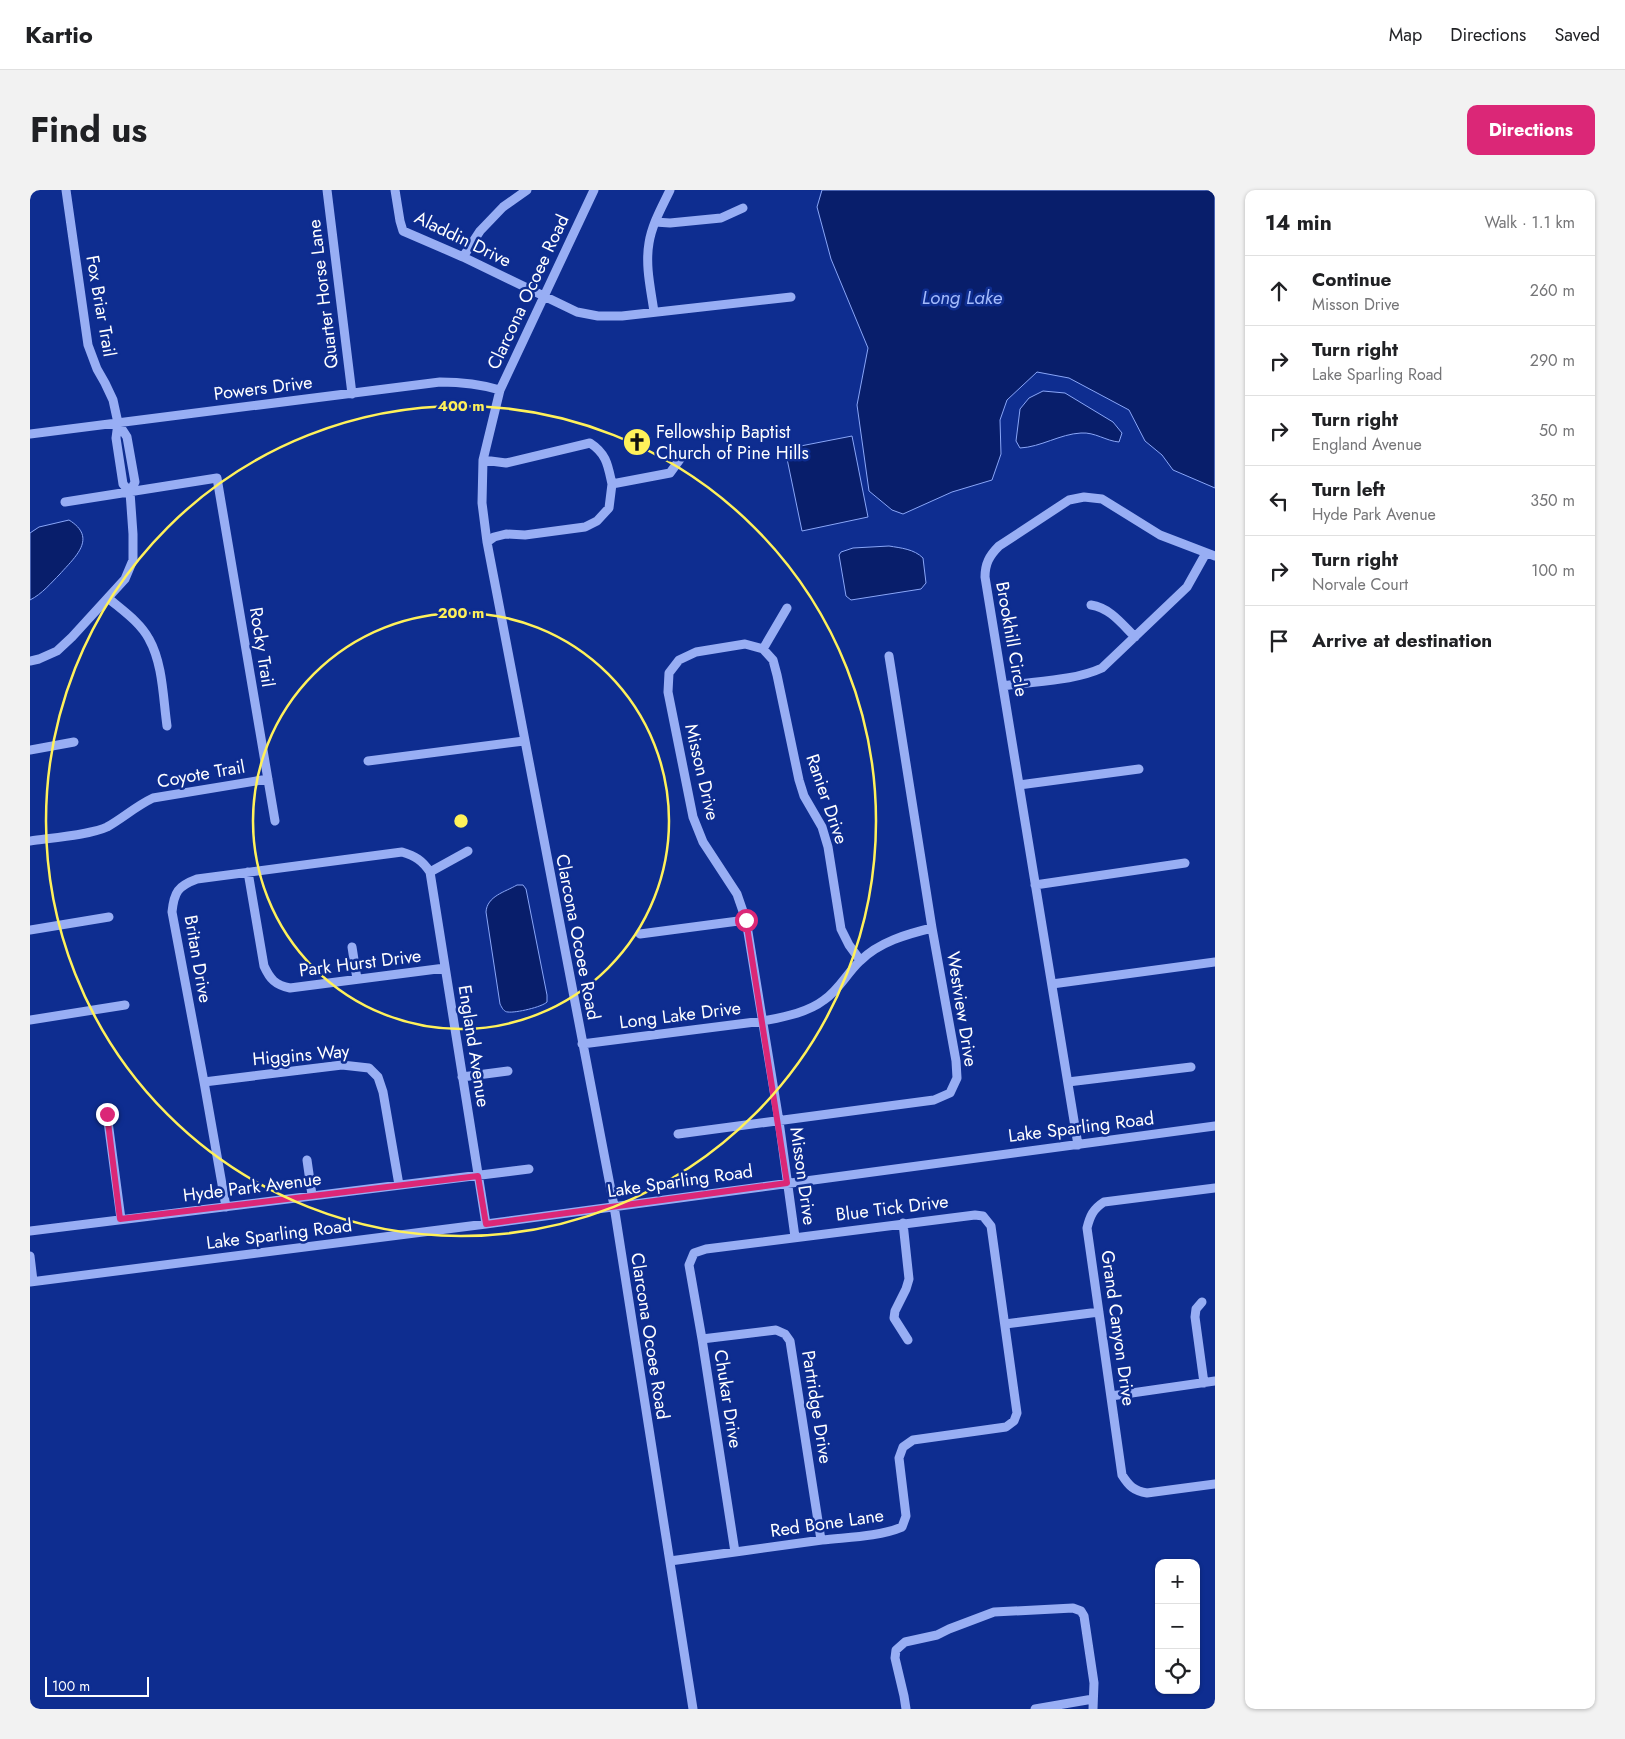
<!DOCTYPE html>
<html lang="en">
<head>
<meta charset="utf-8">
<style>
  body { margin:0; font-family:Jost,sans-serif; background:#f2f2f2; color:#202124 }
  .controls { position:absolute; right:15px; bottom:15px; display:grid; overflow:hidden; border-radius:10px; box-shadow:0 1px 4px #0004 }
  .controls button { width:45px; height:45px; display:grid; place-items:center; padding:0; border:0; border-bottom:1px solid #e0e0e0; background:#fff; color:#202124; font:25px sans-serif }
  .scale { position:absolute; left:15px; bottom:12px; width:104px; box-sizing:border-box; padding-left:5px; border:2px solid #fff; border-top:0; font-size:14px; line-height:18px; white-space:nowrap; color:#fff; -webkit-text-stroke:4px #0e2d90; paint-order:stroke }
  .stop { position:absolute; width:15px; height:15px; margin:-11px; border:4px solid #db2777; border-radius:50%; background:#fff }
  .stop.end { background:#db2777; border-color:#fff; box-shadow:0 1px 5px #0008 }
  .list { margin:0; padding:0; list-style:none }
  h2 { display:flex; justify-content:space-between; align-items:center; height:65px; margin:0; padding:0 20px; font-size:21px }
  h2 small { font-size:16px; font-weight:400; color:#757577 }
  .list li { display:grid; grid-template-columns:32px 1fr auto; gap:15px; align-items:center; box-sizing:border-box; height:70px; padding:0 20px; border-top:1px solid #e0e0e0 }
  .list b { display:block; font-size:19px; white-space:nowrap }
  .list p { margin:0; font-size:16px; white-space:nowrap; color:#757577 }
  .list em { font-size:16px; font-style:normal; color:#757577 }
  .icon { flex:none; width:28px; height:28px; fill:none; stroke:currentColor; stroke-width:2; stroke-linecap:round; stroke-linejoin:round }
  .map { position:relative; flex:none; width:1185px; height:1519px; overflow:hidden; border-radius:10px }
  header { display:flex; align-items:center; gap:30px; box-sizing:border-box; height:70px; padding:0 25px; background:#fff; border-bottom:1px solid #e0e0e0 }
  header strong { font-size:24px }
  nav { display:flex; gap:28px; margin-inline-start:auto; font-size:18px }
  .intro { display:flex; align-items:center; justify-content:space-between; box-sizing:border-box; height:120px; padding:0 30px }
  h1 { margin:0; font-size:35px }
  .button { padding:12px 22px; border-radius:10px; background:#db2777; color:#fff; font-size:18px; font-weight:700 }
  main { display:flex; gap:30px; padding:0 30px }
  aside { flex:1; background:#fff; border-radius:10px; box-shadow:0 1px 4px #0004 }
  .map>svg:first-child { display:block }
  .water { fill:#081e6b; stroke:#89a6f8 }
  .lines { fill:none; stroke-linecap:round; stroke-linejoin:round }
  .minor { stroke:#98aef4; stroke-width:9 }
  .route { stroke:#db2777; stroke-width:6 }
  .ring { fill:none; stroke:#fff15a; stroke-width:2.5 }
  .labels { text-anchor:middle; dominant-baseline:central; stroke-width:5; stroke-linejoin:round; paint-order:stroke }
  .street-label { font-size:18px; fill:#fff; stroke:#0e2d90 }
  .poi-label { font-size:18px; fill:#fff; stroke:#0e2d90; text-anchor:start }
  .water-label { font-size:19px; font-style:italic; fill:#a3bafb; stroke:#0e2d90 }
  .centre { fill:#fff15a; stroke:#0e2d90; stroke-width:2.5 }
  .ring-label { font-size:15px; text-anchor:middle; font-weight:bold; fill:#fff15a; stroke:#0e2d90; stroke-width:5; stroke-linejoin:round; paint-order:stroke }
</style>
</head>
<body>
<header>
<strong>Kartio</strong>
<nav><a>Map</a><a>Directions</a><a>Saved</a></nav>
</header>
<div class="intro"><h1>Find us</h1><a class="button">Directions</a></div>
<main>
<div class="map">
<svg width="1185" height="1519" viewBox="0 0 1185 1519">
  <rect width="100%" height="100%" fill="#0e2d90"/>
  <path class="water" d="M 792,0 L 1185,0 L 1185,298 L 1143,280 L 1132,265 L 1115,251 L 1099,220 L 1039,188 L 1007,182 L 977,210 L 970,230 L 971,264 L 962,290 L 922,302 L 873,324 L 862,320 L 839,301 L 827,215 L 838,158 L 801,69 L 787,17 Z
    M 1013,201 L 1035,203 L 1083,232 L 1092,243 L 1089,252 C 1076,251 1065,242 1051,243 C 1030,244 1011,257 990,258 L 986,251 L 990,219 L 999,208 Z
    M 822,246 L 838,327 L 772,341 L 755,259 Z
    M 39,330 C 68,348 45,367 30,384 C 21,393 12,404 0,410 L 0,343 L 9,337 Z
    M 859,356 C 871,358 884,359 893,368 L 896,393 L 891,399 L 821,410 L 816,406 L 809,365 L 811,362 L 823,358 Z
    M 487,695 L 493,695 L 496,699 L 517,805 L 517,812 C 512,817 486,823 478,822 C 474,822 472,818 470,814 L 456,722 C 457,706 475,702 487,695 Z"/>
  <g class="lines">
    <path class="minor" d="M 36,0 L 58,155 L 67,179 L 75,193 L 83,210 L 88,233 L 86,248 L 93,294 L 100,302
      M 297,0 L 322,204
      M 365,0 L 370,31 L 373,41 L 433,67 L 547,122 L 568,126 L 592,126 L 761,107
      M 564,0 L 470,200 L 453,270 L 452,313 L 457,352 L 584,1016 L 663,1519
      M 625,32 L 640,33 L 691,28 L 713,18
      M 433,67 L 450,41 L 473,17 L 497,0
      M 624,122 C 621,100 615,76 619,53 C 622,34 632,17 640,0
      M 0,244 L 410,192 C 431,192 450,194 470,200
      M 453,270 L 476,273 L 560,253 C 577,264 578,276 582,294
      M 35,312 L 187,288 L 245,631
      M 457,352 L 464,347 L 476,344 L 495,345 L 555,337 L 567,331 L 579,318 L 582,294 L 640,283 L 653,265
      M 78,408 C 92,420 110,432 119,449 C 133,474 133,508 137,536
      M 1061,415 C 1080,418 1091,433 1105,447
      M 733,459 L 715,454 L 666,462 L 649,470 L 639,483 L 638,502 L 663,627 L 673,652 L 707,704 L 716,730 L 749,931 L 765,1047
      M 733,459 L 743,470 L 747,485 L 769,590 L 774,606 L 792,637 L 798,657 L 811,739 L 819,755 L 830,770
      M 733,459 L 757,418
      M 0,471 L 9,469 L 27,461 L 42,447 L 95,389 L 103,370 L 103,344 L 100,302 L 105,292 L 97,247 L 88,233
      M 973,496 C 1005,491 1044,491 1072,478 L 1157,397 L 1176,363
      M 0,560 L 44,552
      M 338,571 L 494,551
      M 989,595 L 1109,579
      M 0,651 C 20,648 60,645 77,637 C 93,628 106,616 123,608 L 238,589
      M 218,682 L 234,776 C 240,789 245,795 260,798 L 415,778
      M 400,682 L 438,661
      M 1005,695 L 1155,673
      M 0,740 L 79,727
      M 610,744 L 716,730
      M 322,757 L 327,789
      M 1022,794 L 1185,772
      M 0,830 L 95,815
      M 552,854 L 733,831 C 753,827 777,823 794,810 C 809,800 817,783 830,771 C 849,752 877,744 902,738
      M 432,887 L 478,881
      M 174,892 L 312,875 L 339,878 L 348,887 L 353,902 L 369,995
      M 1038,892 L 1161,877
      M 77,924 L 91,1029
      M 648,944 L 904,910 L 920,903 L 927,888 L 926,871 L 902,738 L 859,466
      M 1048,955 L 955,387 C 955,374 959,366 969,356 L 1039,310 L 1054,307 L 1072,309 L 1130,345 L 1185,366
      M 277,970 L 282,1005
      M 1185,998 L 1074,1012 C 1063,1019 1060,1026 1057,1038 L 1092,1285 C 1099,1296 1104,1301 1117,1303 L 1185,1294
      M 196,1017 L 174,892 L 142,722 C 144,702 148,696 167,689 L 372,662 C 385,666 392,670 400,682 L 456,1034
      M 873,1033 L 879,1089 L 876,1099 L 865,1121 L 864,1128 L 878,1150
      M 0,1041 L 499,979
      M 0,1066 L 3,1091
      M 0,1092 L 456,1034 L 1185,936
      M 1172,1112 L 1166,1119 L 1165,1127 L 1174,1193
      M 975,1134 L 1069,1122
      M 672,1149 L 746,1140 L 755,1144 L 760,1151 L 791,1350
      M 1081,1206 L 1185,1191
      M 640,1371 C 691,1364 741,1357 792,1350 C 818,1347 848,1347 872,1337 L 876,1326 L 869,1268 L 873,1257 L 883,1250 L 976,1237 L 984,1231 L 987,1223 L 961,1036 L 953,1026 L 945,1025 L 676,1059 L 664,1063 L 659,1075 L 672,1149 L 705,1362
      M 876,1519 L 874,1506 L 865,1468 L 866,1460 L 875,1452 L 907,1445 L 919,1439 L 964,1422 L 1043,1418 L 1051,1421 L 1054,1426 L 1064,1493 L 1063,1519
      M 1005,1519 L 1063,1509"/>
  </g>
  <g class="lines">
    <path class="route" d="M 77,924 L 90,1029 L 448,986 L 456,1034 L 757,993 L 716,730"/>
  </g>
  <g class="ring">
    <circle cx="431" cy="631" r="208"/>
    <circle cx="431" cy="631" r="415"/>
  </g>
  <defs>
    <symbol id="church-disc" viewBox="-11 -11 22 22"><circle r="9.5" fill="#fff15a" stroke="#0e2d90"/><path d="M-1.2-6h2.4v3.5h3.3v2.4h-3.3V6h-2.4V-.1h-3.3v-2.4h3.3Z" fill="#111"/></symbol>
  </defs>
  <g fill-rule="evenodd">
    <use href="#church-disc" x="591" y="236" width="32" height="32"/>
  </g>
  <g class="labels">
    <g class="street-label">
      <text transform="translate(433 49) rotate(26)">Aladdin Drive</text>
      <text transform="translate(498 102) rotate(-65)">Clarcona Ocoee Road</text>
      <text transform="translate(293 104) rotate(-97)">Quarter Horse Lane</text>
      <text transform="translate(71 116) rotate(80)">Fox Briar Trail</text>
      <text transform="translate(233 198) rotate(-7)">Powers Drive</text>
      <text transform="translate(982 449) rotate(80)">Brookhill Circle</text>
      <text transform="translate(232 457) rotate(81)">Rocky Trail</text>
      <text transform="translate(672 582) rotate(77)">Misson Drive</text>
      <text transform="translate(171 584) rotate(-10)">Coyote Trail</text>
      <text transform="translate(797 609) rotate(71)">Ranier Drive</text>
      <text transform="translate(548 747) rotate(79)">Clarcona Ocoee Road</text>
      <text transform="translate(168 769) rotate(80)">Britan Drive</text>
      <text transform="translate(330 773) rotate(-7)">Park Hurst Drive</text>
      <text transform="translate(932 819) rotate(81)">Westview Drive</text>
      <text transform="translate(650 825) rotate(-7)">Long Lake Drive</text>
      <text transform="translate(444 856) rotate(81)">England Avenue</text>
      <text transform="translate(271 865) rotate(-5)">Higgins Way</text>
      <text transform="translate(1051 937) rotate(-7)">Lake Sparling Road</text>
      <text transform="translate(773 986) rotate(82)">Misson Drive</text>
      <text transform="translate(650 991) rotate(-8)">Lake Sparling Road</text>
      <text transform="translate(222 997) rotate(-7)">Hyde Park Avenue</text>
      <text transform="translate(862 1018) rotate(-7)">Blue Tick Drive</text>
      <text transform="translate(249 1044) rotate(-7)">Lake Sparling Road</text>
      <text transform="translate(1088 1138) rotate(82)">Grand Canyon Drive</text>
      <text transform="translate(620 1146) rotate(81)">Clarcona Ocoee Road</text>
      <text transform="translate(698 1209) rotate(81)">Chukar Drive</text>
      <text transform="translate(787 1217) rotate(81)">Partridge Drive</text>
      <text transform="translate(797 1333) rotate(-8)">Red Bone Lane</text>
    </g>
    <g class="poi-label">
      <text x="626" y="242">Fellowship Baptist<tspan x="626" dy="21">Church of Pine Hills</tspan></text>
    </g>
    <g class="water-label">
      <text x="932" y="107">Long Lake</text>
    </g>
  </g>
  <circle cx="431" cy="631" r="8" class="centre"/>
  <g class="ring-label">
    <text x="431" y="221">400 m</text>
    <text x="431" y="428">200 m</text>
  </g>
</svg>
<div class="controls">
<button>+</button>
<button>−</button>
<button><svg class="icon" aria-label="locate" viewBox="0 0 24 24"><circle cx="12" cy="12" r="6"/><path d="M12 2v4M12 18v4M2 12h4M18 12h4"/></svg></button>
</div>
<div class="scale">100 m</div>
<div class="stop" style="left:716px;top:730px"></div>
<div class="stop end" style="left:77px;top:924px"></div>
</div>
<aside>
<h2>14 min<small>Walk · 1.1 km</small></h2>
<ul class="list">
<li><svg class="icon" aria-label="ahead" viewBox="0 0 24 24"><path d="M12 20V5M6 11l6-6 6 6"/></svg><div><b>Continue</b><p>Misson Drive</p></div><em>260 m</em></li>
<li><svg class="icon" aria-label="right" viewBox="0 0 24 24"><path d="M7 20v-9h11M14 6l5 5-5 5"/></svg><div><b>Turn right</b><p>Lake Sparling Road</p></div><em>290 m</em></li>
<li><svg class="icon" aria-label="right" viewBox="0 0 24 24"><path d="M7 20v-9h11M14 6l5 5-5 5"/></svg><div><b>Turn right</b><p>England Avenue</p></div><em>50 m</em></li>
<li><svg class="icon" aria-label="left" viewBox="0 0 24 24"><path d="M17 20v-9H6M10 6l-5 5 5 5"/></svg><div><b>Turn left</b><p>Hyde Park Avenue</p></div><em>350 m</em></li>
<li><svg class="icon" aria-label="right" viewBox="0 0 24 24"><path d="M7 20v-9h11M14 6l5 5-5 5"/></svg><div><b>Turn right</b><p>Norvale Court</p></div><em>100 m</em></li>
<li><svg class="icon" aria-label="arrive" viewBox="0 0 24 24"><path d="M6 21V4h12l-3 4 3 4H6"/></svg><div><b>Arrive at destination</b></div></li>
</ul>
</aside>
</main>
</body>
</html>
